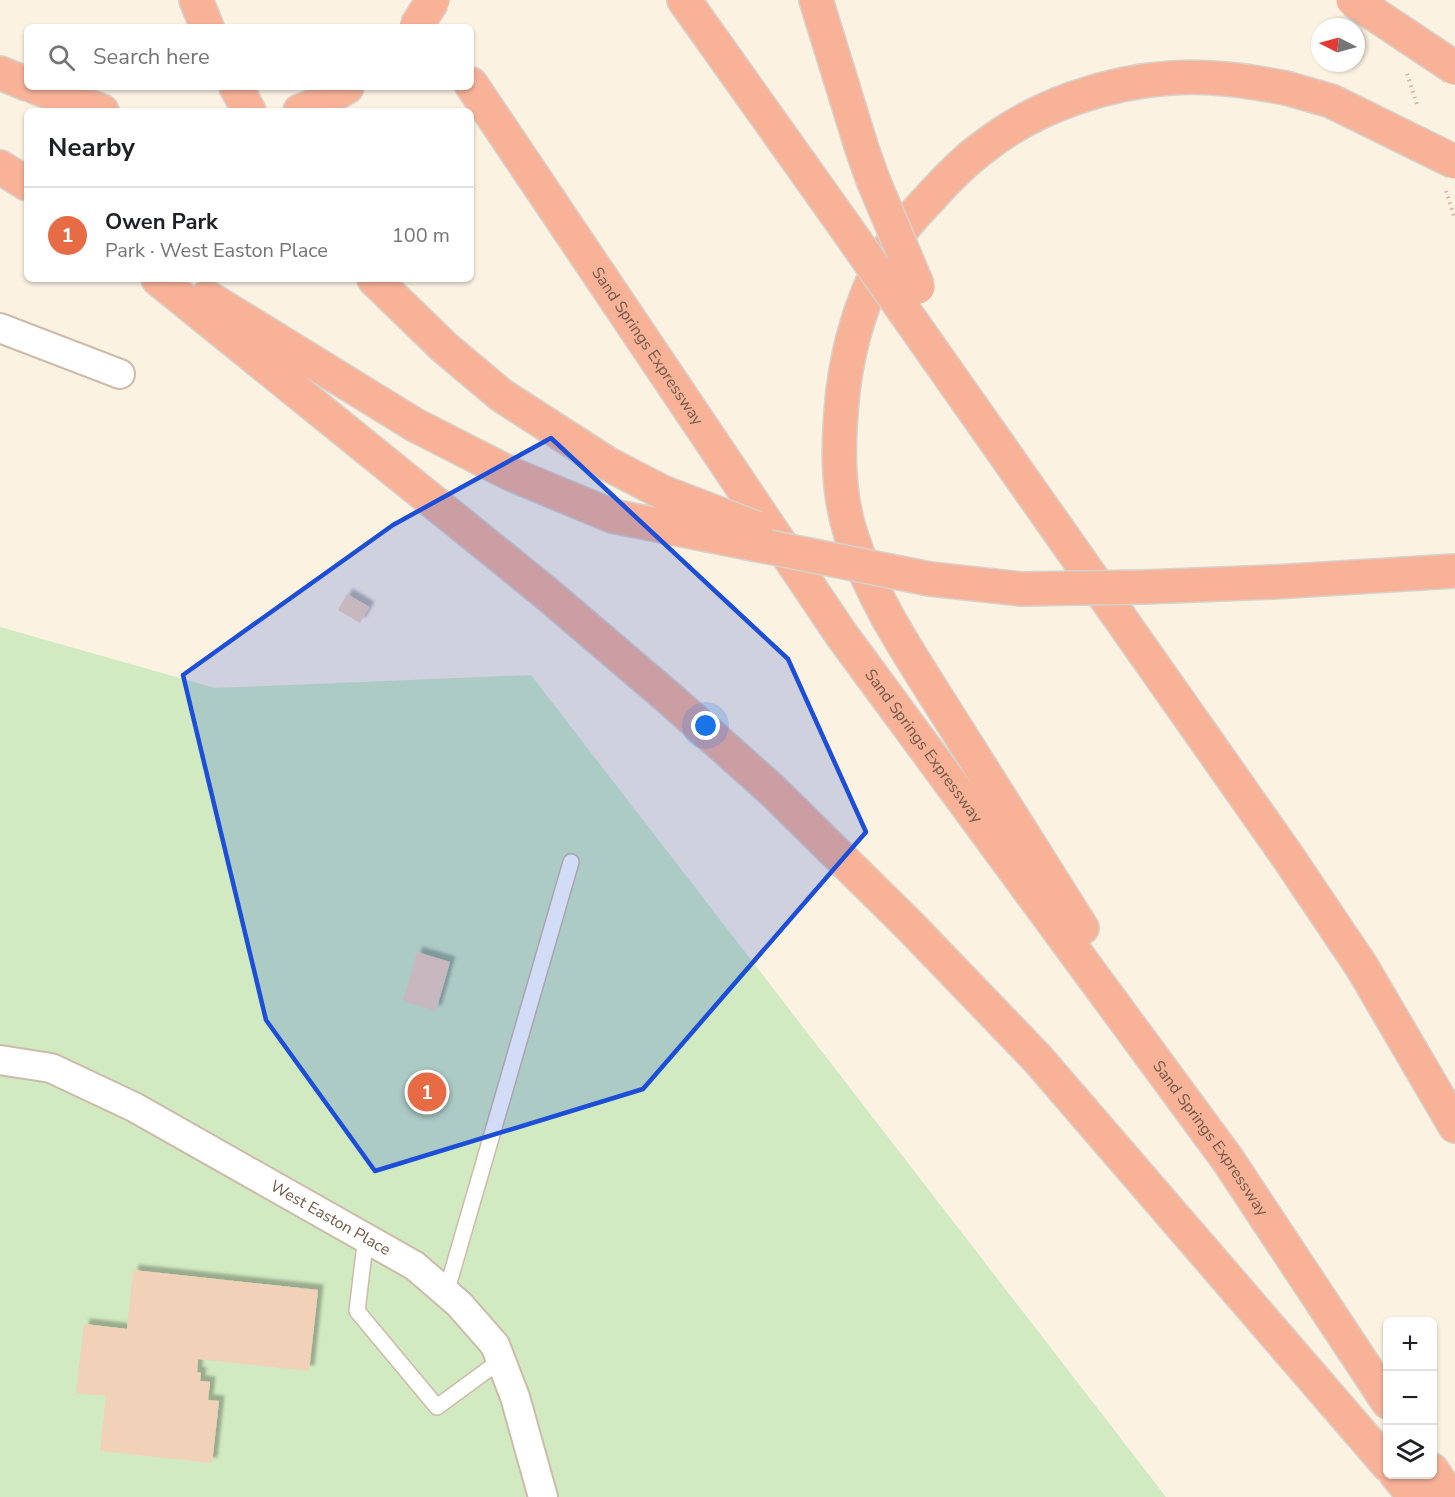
<!DOCTYPE html>
<html lang="en">
<head>
<meta charset="utf-8">
<style>
  body { margin:0; font-family:"Nunito Sans",sans-serif; background:#f6f6f6; color:#202124 }
  .controls { position:absolute; right:18px; bottom:18px; display:grid; overflow:hidden; border-radius:9px; box-shadow:0 2px 4px #0004 }
  .controls button { width:54px; height:54px; display:grid; place-items:center; padding:0; border:0; border-bottom:2px solid #e0e0e0; background:#fff; color:#202124; font:30px sans-serif }
  .compass { position:absolute; left:1311px; top:18px; width:54px; height:54px; border-radius:50%; background:#fff; box-shadow:0 2px 4px #0004; rotate:276deg }
  .you { position:absolute; left:706px; top:726px; width:21px; height:21px; margin:-15px; border:4px solid #fff; border-radius:50%; background:#1a73e8; box-shadow:0 0 0 9px #1a73e833 }
  .badge { display:grid; place-items:center; width:39px; height:39px; border-radius:50%; background:#e76c46; color:#fff; font-size:20px; font-weight:700 }
  .pin { position:absolute; translate:-50% -50%; border:3px solid #fff; box-shadow:0 2px 6px #0006 }
  .list { margin:0; padding:0; list-style:none }
  h2 { display:flex; justify-content:space-between; align-items:center; height:78px; margin:0; padding:0 24px; font-size:26px }
  h2 small { font-size:20px; font-weight:400; color:#757577 }
  .list li { display:grid; grid-template-columns:39px 1fr auto; gap:18px; align-items:center; box-sizing:border-box; height:96px; padding:0 24px; border-top:2px solid #e0e0e0 }
  .list b { display:block; font-size:22px; white-space:nowrap }
  .list p { margin:0; font-size:20px; white-space:nowrap; color:#757577 }
  .list em { font-size:20px; font-style:normal; color:#757577 }
  .icon { flex:none; width:33px; height:33px; fill:none; stroke:currentColor; stroke-width:2; stroke-linecap:round; stroke-linejoin:round }
  .map { position:relative; flex:none; width:1455px; height:1497px; overflow:hidden }
  .search { position:absolute; background:#fff; box-shadow:0 2px 4px #0004; left:24px; top:24px; width:450px; height:66px; display:flex; align-items:center; gap:15px; box-sizing:border-box; padding:0 21px; border-radius:9px; color:#757577; font-size:22px }
  .panel { position:absolute; background:#fff; box-shadow:0 2px 4px #0004; left:24px; top:108px; width:450px; height:174px; border-radius:9px }
  .map>svg:first-child { display:block }
  .green { fill:#d1eac1 }
  .building { fill:#f2d1b9; filter:url(#shadow) }
  .lines { fill:none; stroke-linecap:round; stroke-linejoin:round }
  .service-casing { stroke:#cebaa9; stroke-width:18 }
  .minor-casing { stroke:#cebaa9; stroke-width:32 }
  .motorway-casing { stroke:#d8d1cc; stroke-width:36 }
  .path { stroke:#d6b49d; stroke-width:4; stroke-dasharray:1.5 4.5; stroke-linecap:butt }
  .service { stroke:#fff; stroke-width:15 }
  .minor { stroke:#fff; stroke-width:28 }
  .motorway { stroke:#f7b298; stroke-width:33 }
  .motorway-bridge-casing { stroke:#d8d1cc; stroke-width:36; stroke-linecap:butt }
  .motorway-bridge { stroke:#f7b298; stroke-width:33 }
  .marked { fill:#1d4ed8; fill-opacity:0.2; stroke:#1d4ed8; stroke-width:4.5; stroke-linejoin:round }
  .labels { text-anchor:middle; dominant-baseline:central; stroke-width:4.5; stroke-linejoin:round; paint-order:stroke }
  .street-label { font-size:16px; fill:#745948; stroke:#fff6e8 }
</style>
</head>
<body>
<div class="map">
<svg width="1455" height="1497" viewBox="0 0 1455 1497">
  <defs>
    <filter id="shadow"><feDropShadow dx="5.5" dy="-5.5" stdDeviation="1.5" flood-color="#0004"/></filter>
  </defs>
  <rect width="100%" height="100%" fill="#fcf2e2"/>
  <path class="green" d="M 0,627 L 215,688 L 531,675 L 1166,1497 L 0,1497 Z"/>
  <path class="building" d="M 347,594 L 369,607 L 360,623 L 338,610 Z
    M 417,952 L 450,962 L 436,1011 L 403,1001 Z
    M 133,1270 L 318,1290 L 309,1371 L 198,1359 L 197,1372 L 201,1373 L 200,1381 L 210,1382 L 208,1400 L 219,1401 L 212,1463 L 100,1451 L 106,1396 L 76,1393 L 84,1324 L 127,1329 Z"/>
  <g class="lines">
    <defs>
      <path id="service" d="M 366,1236 L 357,1311 L 437,1407 L 501,1360
        M 446,1293 L 571,862"/>
      <g id="minor">
        <path d="M 0,328 L 120,374"/>
        <path id="s1" d="M 0,1060 L 51,1068 L 134,1107 L 415,1266 L 459,1304 L 495,1345 L 515,1397 L 543,1497"/>
      </g>
      <g id="motorway">
        <path d="M 196,0 L 207,27"/>
        <path d="M 684,0 L 844,225"/>
        <path d="M 816,0 L 862,149 L 873,180"/>
        <path d="M 0,73 L 27,84"/>
        <path id="s2" d="M 471,84 L 841,634 L 1228,1160 L 1388,1402"/>
        <path d="M 35,87 L 102,111"/>
        <path d="M 236,87 L 249,111"/>
        <path d="M 300,111 L 316,105 L 347,87"/>
        <path d="M 0,167 L 27,184"/>
        <path d="M 158,279 L 546,593 L 669,698 L 772,790 L 909,925 L 1037,1058 L 1388,1465"/>
        <path d="M 374,279 L 444,347 L 501,395 L 608,464"/>
        <path d="M 207,297 L 415,425 L 511,474 L 612,516"/>
        <path d="M 907,315 L 1288,857 L 1362,967 L 1455,1126"/>
        <path d="M 1274,582 L 1455,571"/>
        <path d="M 1082,928 C 1038,857 993,787 949,717 C 912,658 873,602 851,535 C 836,488 838,439 843,391 C 849,342 863,296 887,253 C 897,233 913,216 928,200 C 945,181 964,161 985,146 C 1036,106 1107,82 1171,78 C 1210,75 1248,81 1286,88"/>
        <path d="M 1432,1470 L 1450,1497"/>
        <path d="M 1396,1474 L 1415,1497"/>
      </g>
    </defs>
    <use href="#service" class="service-casing"/>
    <use href="#minor" class="minor-casing"/>
    <use href="#motorway" class="motorway-casing"/>
    <path class="path" d="M 1407,74 L 1418,107
      M 1446,191 L 1455,219"/>
    <use href="#service" class="service"/>
    <use href="#minor" class="minor"/>
    <use href="#motorway" class="motorway"/>
    <defs>
      <path id="motorway-bridge" d="M 1353,0 L 1455,68
        M 416,27 L 433,0
        M 1286,88 L 1331,101 L 1455,162
        M 873,180 L 918,287
        M 844,225 L 907,315
        M 608,464 L 662,492 L 756,528
        M 612,516 L 930,579 L 1021,589 L 1144,587 L 1274,582"/>
    </defs>
    <use href="#motorway-bridge" class="motorway-bridge-casing"/>
    <use href="#motorway-bridge" class="motorway-bridge"/>
  </g>
  <path class="marked" d="M 551,438 L 788,659 L 866,832 L 643,1089 L 375,1171 L 266,1020 L 183,675 L 393,525 Z"/>
  <g class="labels">
    <g class="street-label">
      <text stroke="none"><textPath href="#s2" startOffset="316">Sand Springs Expressway</textPath></text>
      <text stroke="none"><textPath href="#s2" startOffset="802">Sand Springs Expressway</textPath></text>
      <text stroke="none"><textPath href="#s2" startOffset="1288">Sand Springs Expressway</textPath></text>
      <text stroke="none"><textPath href="#s1" startOffset="369">West Easton Place</textPath></text>
    </g>
  </g>
</svg>
<div class="controls">
<button>+</button>
<button>−</button>
<button><svg class="icon" aria-label="layers" viewBox="0 0 24 24"><path d="M12 4l9 5-9 5-9-5zM3 14l9 5 9-5"/></svg></button>
</div>
<svg class="compass" viewBox="-18 -18 36 36"><path d="M0-13l5 13h-10z" fill="#e53935"/><path d="M0 13l5-13h-10z" fill="#757577"/></svg>
<div class="you"></div>
<div class="pin badge" style="left:427px;top:1092px">1</div>
<div class="search"><svg class="icon" aria-label="search" viewBox="0 0 24 24"><circle cx="10" cy="10" r="6"/><path d="M15 15l6 6"/></svg>Search here</div>
<section class="panel">
<h2>Nearby<small></small></h2>
<ul class="list">
<li><span class="badge">1</span><div><b>Owen Park</b><p>Park · West Easton Place</p></div><em>100 m</em></li>
</ul>
</section>
</div>
</body>
</html>
